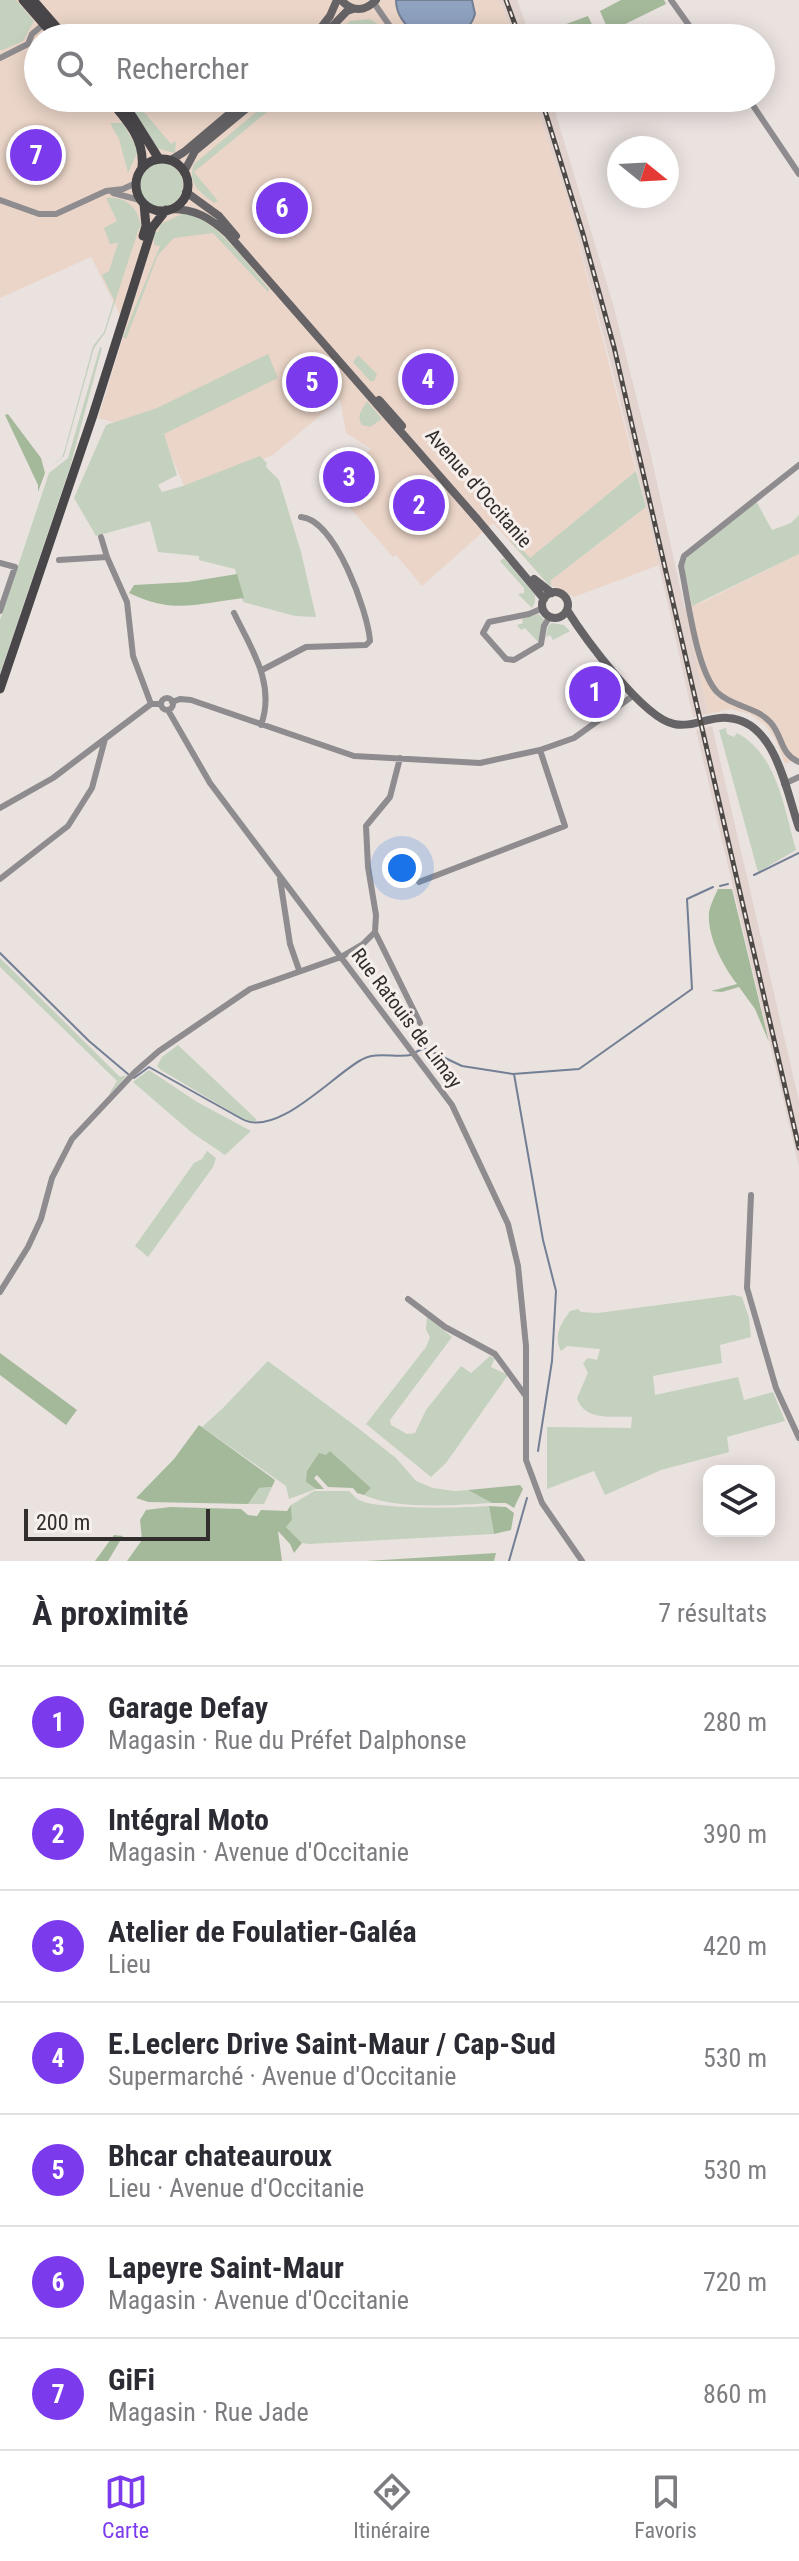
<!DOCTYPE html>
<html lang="fr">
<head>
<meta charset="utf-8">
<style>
  body { margin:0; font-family:"Roboto Condensed",sans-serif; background:#f2f2f3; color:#2b2b33 }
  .controls { position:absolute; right:24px; bottom:24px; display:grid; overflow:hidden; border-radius:16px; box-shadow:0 4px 20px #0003 }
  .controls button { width:72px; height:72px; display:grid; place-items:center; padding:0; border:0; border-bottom:2px solid #e1e1e2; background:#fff; color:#2b2b33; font:40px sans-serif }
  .compass { position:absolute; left:607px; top:136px; width:72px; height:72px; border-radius:50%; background:#fff; box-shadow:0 4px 20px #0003; rotate:108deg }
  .scale { position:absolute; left:24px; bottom:20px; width:186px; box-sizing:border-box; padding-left:8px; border:4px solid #312e2d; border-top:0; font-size:22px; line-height:28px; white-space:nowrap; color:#312e2d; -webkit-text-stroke:6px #f7efec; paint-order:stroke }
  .you { position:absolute; left:402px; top:868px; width:28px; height:28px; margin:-20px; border:6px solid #fff; border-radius:50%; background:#1a73e8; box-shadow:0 0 0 12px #1a73e833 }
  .badge { display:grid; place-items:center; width:52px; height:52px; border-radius:50%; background:#7c3aed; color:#fff; font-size:26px; font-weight:700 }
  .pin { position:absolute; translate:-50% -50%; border:4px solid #fff; box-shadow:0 2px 8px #0006 }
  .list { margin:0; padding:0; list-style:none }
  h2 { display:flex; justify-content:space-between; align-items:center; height:104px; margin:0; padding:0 32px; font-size:34px }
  h2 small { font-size:26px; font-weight:400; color:#7c7c81 }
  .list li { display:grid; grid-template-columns:52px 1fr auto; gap:24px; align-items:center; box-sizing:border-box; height:112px; padding:0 32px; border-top:2px solid #e1e1e2 }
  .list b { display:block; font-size:30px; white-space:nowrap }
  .list p { margin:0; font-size:26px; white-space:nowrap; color:#7c7c81 }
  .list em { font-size:26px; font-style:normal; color:#7c7c81 }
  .icon { flex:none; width:44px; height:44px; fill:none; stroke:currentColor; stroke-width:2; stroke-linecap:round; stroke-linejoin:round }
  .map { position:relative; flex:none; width:799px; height:1561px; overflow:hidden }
  .search { position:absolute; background:#fff; box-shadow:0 4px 20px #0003; left:24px; right:24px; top:24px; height:88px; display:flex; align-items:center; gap:20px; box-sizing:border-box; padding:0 28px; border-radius:44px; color:#7c7c81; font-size:30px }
  .sheet { height:888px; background:#fff }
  nav { display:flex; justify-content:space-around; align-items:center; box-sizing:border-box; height:112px; border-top:2px solid #e1e1e2; background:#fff; font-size:22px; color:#7c7c81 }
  nav a { display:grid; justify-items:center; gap:4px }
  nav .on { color:#7c3aed }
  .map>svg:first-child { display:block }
  .commercial { fill:#ebd5c8 }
  .built { fill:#e3d3ce }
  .green { fill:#c4d1be }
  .forest { fill:#a4b99a }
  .water { fill:#8fa2c0; stroke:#737f94; stroke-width:2 }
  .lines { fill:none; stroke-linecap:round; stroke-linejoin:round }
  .stream { stroke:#737f94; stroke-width:2 }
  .street { stroke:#8e8c8f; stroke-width:6 }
  .secondary { stroke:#656366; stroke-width:8 }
  .primary { stroke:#49464a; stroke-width:9 }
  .rail-casing { stroke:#4c4947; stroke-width:5 }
  .rail { stroke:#f7efec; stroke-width:2; stroke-dasharray:6; stroke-linecap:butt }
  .labels { text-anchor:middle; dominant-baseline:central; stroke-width:6; stroke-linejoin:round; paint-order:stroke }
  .street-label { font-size:20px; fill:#312e2d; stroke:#f7efec }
</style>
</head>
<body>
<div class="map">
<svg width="799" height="1561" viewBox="0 0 799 1561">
  <rect width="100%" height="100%" fill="#eae2df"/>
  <path class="commercial" d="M 0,0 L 500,0 L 514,38 L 38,38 L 38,98 L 534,98 L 569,205 L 636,471 L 529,559 L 550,581 L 646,507 L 659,565 L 574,597 L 548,584 L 493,523 L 422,586 L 396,555 L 393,557 L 329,484 L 371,449 L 346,433 L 340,399 L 273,455 L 185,488 L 162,436 L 98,418 L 126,327 L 91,257 L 0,298 Z
    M 799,554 L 799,758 L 785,764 L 775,739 L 766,726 L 750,714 L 730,709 L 708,714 L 684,608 L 703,602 Z"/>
  <path class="built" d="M 500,0 L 517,0 L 531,38 L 514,38 Z
    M 534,98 L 551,98 L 613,304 L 650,451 L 708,714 L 693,717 L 646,507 L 609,357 L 569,205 Z
    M 596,664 L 626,695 L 602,715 L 574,684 Z
    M 712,726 L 799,1101 L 799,1167 L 696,730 Z"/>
  <path class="green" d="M 0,0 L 16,0 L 34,21 L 23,41 L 3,50 L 0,50 Z
    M 370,19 L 382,27 L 385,25 L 389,29 L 388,38 L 374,24 L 356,38 L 333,38 L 350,21 Z
    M 125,98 L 132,98 L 171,144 L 176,141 L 175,153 L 156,148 Z
    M 273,98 L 284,98 L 194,172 L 218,201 L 214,203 C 200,192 187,184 194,164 Z
    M 110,123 L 123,123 L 138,151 L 128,173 L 119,139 Z
    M139 185a22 22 0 1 1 44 0a22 22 0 1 1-44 0Z
    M 106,198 C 126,196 139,208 141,228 L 139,228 L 105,333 L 94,348 L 64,456 L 50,467 L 61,459 L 64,452 L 93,346 L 104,332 L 114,300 L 102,275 L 109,271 L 118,243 L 110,244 L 104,228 L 117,221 Z
    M 182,214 C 212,212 250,268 269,289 L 268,292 L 213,233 L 174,238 L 158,255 L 126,339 L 123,337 L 160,246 L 154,245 L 154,231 L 158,232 L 161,224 Z
    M 100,347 L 102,348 L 70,467 L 0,674 L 0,620 L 49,473 L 68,458 Z
    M 268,354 L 278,378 L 164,434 L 177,475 L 158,485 L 162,492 L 183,486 L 260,456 L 267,463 L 266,467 L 279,480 L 301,552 L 316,617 L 295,616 L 243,602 L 235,569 L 199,560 L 199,556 L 158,552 L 150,521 L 96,536 L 74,498 L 106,425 L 157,408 Z
    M 358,355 L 377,374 L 374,381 L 370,381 L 353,362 Z
    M 367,401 L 382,419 L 370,427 L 362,425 C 356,416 362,409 367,401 Z
    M 636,471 L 646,507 L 550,581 L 552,586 L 548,584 L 510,541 L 511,537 L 530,558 Z
    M 756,501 L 772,530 L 791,523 L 799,515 L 799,554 L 692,606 L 684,566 L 687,557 Z
    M 504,558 L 535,595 L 535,602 L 532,608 L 518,594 L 524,593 L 524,588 L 500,561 Z
    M 539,614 L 545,621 L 539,643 L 525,628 L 521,630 L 517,625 L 523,623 L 522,619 Z
    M 552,623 L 564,625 L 570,631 L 553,640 L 550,635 L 546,637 L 548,626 Z
    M 726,728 L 727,734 L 734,737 L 737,733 C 778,755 784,809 796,850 L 758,872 L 719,730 Z
    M 0,958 L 120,1077 L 127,1075 L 111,1093 L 109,1094 L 117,1081 L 0,967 Z
    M 178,1045 L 257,1120 L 250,1123 L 161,1070 L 157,1066 L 162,1057 Z
    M 149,1070 L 197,1102 L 251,1131 L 225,1155 L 191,1132 L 133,1082 Z
    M 207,1151 L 216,1158 L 213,1167 L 148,1257 L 135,1246 L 194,1163 L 202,1159 Z
    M 734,1295 L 742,1297 L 749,1318 L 751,1337 L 720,1345 L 722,1363 L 653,1376 L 655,1395 L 738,1377 L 744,1400 L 773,1392 L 785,1421 L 727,1437 L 729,1452 L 661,1470 L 605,1495 L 594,1471 L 547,1489 L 547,1427 L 631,1428 L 632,1417 C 612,1416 584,1421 577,1398 L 588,1373 L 583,1363 L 588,1358 L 597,1360 L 600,1349 L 567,1346 L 561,1351 C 553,1335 561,1324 570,1311 L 578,1309 L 581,1312 L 598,1313 Z
    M 427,1317 L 452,1337 L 390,1420 L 391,1425 L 407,1434 L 415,1433 L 426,1410 L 461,1366 L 471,1373 L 490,1356 L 495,1358 L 491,1367 L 508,1375 L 446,1463 L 431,1477 L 366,1424 L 426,1347 L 430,1337 L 426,1330 Z
    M 268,1361 L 358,1428 L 396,1458 L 416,1481 L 433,1488 L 455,1491 L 468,1490 L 492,1503 C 456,1505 396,1510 364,1495 L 371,1488 L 330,1451 L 306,1482 L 316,1489 L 289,1499 L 286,1486 L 202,1427 L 222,1409 Z
    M 272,1487 L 264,1504 L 248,1504 L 258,1488 Z
    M 314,1491 L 349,1491 C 353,1494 355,1498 359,1500 C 378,1510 466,1508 489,1506 L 494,1534 L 309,1544 L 302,1543 L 286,1527 L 292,1520 L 291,1505 Z"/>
  <path class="forest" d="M 621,0 L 664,0 L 666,4 L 609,32 L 600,11 Z
    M 588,16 L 597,35 L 591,38 L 538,38 L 536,35 Z
    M 8,414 L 41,458 L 45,473 L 38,492 L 38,485 L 5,415 Z
    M 237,574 L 244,598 C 198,603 174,615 129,593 L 134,585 L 188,582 Z
    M 718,889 L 732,889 L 769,1042 L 755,1009 L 739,987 L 722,992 L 711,991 L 737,984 C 723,966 707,936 709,913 C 710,905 715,896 718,889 Z
    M 0,1353 L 77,1410 L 66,1425 L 0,1375 Z
    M 199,1425 L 275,1480 L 272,1487 L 259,1488 L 248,1504 L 148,1502 L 136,1498 L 174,1459 Z
    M 330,1451 L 371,1488 L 364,1495 L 357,1493 L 353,1488 L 328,1487 L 317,1475 L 314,1478 L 324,1489 L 316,1489 L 306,1482 L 307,1471 L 319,1453 L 326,1455 Z
    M 520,1485 L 523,1489 L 514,1508 L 506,1503 L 492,1503 L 468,1490 Z
    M 291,1505 L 292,1520 L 286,1527 L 302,1543 L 294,1553 L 290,1544 L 278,1531 L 282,1561 L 127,1561 L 142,1540 L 140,1520 L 146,1510 L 170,1507 L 241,1509 L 248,1515 L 257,1516 L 261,1510 L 287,1511 Z
    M 489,1506 L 506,1507 L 514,1513 L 511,1530 L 494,1534 Z
    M 114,1535 L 123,1536 L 108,1561 L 95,1561 Z
    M 496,1553 L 494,1561 L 366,1561 Z"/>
  <path class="water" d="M 396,0 L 472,0 L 475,14 C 467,41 442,38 419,38 C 407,26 396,17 396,0 Z"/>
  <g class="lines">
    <path class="stream" d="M 754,875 L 799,853
      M 720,886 L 728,884
      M 0,953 L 89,1041 L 128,1074
      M 416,1052 L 424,1048 L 462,1066 L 513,1074 L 579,1069 L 692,989 L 687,899 L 713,887
      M 514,1074 L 543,1240 L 556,1291 L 552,1361 L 538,1451
      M 134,1078 L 149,1067 L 242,1119 C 277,1138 332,1076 361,1060 C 376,1051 395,1058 411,1055
      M 509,1561 L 527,1498"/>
    <path class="street" d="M 671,0 L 698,38
      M 374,3 L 398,38
      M 0,58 L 28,44 L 32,34 L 44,24
      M 748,98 L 799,174
      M 113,193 L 140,200
      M 0,200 L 39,214 L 56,214 L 106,191 L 123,189 L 136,183
      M 799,465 L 684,556 L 681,566 C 688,599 696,669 717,692 C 732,707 756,706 771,723 C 783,737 780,754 799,762
      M 101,537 L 107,557 L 127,602 L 133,656 L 151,704
      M 59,560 L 107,557
      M 0,563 L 15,567 L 0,611
      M 543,608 L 529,614 L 489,622 L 483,633 L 506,659 L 514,660 L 541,644 L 544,626 L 550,616
      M 234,613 C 251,648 276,684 261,725
      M 262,670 L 306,647 L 366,645 L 370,641 C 368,612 335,519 301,517
      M161 704a6 6 0 1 1 12 0a6 6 0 1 1-12 0Z
      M 172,702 L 180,699 L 191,700 L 354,756 L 480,763 L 540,750 L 574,738 L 634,695
      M 168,710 L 210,783 L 452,1105 L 508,1224 L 518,1266 L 526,1346 L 526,1460 L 542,1503 L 582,1561
      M 784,784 L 799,777
      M 0,808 L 53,778 L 151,704 L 160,704
      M 0,879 L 68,826 L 92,788 L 105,739
      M 280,879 L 290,944 L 299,970
      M 419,882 L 565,826 L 540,750
      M 375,932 L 420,1023
      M 751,1195 L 747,1288 L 776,1388 L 799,1438
      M 0,1292 L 28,1247 L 41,1219 L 52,1178 L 72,1139 L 135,1072 L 159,1051 L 250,989 L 341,957 L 363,944 L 375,932 L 376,915 L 368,867 L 366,826 L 390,797 L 400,758
      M 408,1299 L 445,1327 L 495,1354 L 525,1395"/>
    <path class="secondary" d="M 341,0 C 352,12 365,12 376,0
      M 313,38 L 330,16 L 337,0
      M 321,38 L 347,11 L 353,9
      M 171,160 L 184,152 L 248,98
      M 184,172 L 195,151 L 259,98
      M 186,192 L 219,216 L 236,236
      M 171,209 C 196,209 210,218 228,234 L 478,520 L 544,599
      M 379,400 L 402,426
      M 534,579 L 552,593
      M542 605a13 13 0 1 1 26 0a13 13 0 1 1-26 0Z
      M 567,610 C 584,637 643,718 674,724 C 692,728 710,716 728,718 C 776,721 786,791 799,828"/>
    <path class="primary" d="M 23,0 L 56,38
      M 33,0 L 66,38
      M 108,98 C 126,119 145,139 142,167
      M 118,98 L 132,116 L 159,159
      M136 185a26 26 0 1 1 52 0a26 26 0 1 1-52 0Z
      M 143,236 L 146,226 L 144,204
      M 0,689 L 93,415 L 152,228 L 166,210"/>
    <defs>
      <path id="rail" d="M 506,0 L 520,38
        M 541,98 L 583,234 L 614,347 L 799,1148"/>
    </defs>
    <use href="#rail" class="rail-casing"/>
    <use href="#rail" class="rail"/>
  </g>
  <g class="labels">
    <g class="street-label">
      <text transform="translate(479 488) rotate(49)">Avenue d'Occitanie</text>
      <text transform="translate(407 1018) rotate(53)">Rue Ratouis de Limay</text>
    </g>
  </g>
</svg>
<div class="controls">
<button><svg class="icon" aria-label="layers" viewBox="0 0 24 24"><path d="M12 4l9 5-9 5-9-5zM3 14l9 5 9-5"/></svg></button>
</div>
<svg class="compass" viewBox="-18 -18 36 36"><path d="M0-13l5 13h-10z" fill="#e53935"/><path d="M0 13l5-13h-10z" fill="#7c7c81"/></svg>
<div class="scale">200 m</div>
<div class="you"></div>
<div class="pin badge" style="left:595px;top:692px">1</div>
<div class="pin badge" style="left:419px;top:505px">2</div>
<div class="pin badge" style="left:349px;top:477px">3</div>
<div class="pin badge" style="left:428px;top:379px">4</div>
<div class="pin badge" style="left:312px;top:382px">5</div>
<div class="pin badge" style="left:282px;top:208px">6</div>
<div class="pin badge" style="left:36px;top:155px">7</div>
<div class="search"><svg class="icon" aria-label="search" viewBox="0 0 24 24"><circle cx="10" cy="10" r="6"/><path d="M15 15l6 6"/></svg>Rechercher</div>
</div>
<section class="sheet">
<h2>À proximité<small>7 résultats</small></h2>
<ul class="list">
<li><span class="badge">1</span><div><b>Garage Defay</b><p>Magasin · Rue du Préfet Dalphonse</p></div><em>280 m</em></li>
<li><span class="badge">2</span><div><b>Intégral Moto</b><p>Magasin · Avenue d'Occitanie</p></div><em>390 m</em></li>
<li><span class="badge">3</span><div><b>Atelier de Foulatier-Galéa</b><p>Lieu</p></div><em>420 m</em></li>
<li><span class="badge">4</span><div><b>E.Leclerc Drive Saint-Maur / Cap-Sud</b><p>Supermarché · Avenue d'Occitanie</p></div><em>530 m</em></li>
<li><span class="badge">5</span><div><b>Bhcar chateauroux</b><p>Lieu · Avenue d'Occitanie</p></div><em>530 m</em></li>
<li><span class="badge">6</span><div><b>Lapeyre Saint-Maur</b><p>Magasin · Avenue d'Occitanie</p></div><em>720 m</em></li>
<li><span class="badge">7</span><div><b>GiFi</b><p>Magasin · Rue Jade</p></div><em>860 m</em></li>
</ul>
</section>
<nav>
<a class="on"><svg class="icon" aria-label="map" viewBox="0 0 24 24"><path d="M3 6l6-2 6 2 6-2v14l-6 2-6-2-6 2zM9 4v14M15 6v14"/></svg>Carte</a>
<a><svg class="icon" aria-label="directions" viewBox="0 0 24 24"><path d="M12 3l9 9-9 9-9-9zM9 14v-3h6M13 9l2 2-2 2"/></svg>Itinéraire</a>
<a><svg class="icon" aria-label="saved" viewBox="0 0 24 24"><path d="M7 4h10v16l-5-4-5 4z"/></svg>Favoris</a>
</nav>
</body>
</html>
